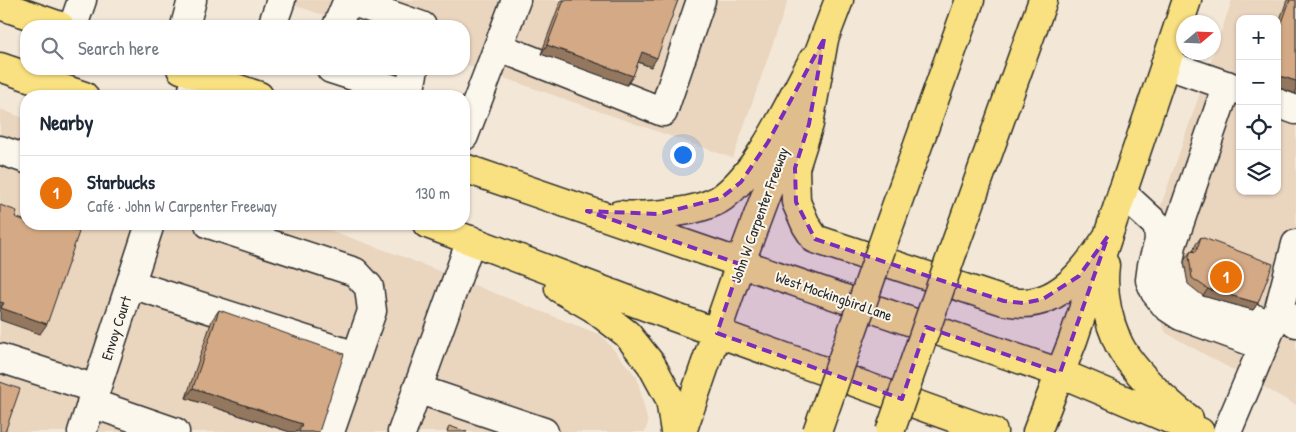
<!DOCTYPE html>
<html lang="en">
<head>
<meta charset="utf-8">
<style>
  body { margin:0; font-family:"Patrick Hand",sans-serif; background:#f6f6f7; color:#1f2937 }
  .controls { position:absolute; right:15px; top:15px; display:grid; overflow:hidden; border-radius:10px; box-shadow:0 1px 4px #0004 }
  .controls button { width:45px; height:45px; display:grid; place-items:center; padding:0; border:0; border-bottom:1px solid #e0e1e3; background:#fff; color:#1f2937; font:25px sans-serif }
  .compass { position:absolute; left:1176px; top:15px; width:45px; height:45px; border-radius:50%; background:#fff; box-shadow:0 1px 4px #0004; rotate:71deg }
  .you { position:absolute; left:682px; top:154px; width:18px; height:18px; margin:-12px; border:4px solid #fff; border-radius:50%; background:#1a73e8; box-shadow:0 0 0 8px #1a73e833 }
  .badge { display:grid; place-items:center; width:32px; height:32px; border-radius:50%; background:#0b8043; color:#fff; font-size:16px; font-weight:700 }
  .pin { position:absolute; translate:-50% -50%; border:2px solid #fff; box-shadow:0 1px 5px #0006 }
  .list { margin:0; padding:0; list-style:none }
  h2 { display:flex; justify-content:space-between; align-items:center; height:65px; margin:0; padding:0 20px; font-size:21px }
  h2 small { font-size:16px; font-weight:400; color:#747a83 }
  .list li { display:grid; grid-template-columns:32px 1fr auto; gap:15px; align-items:center; box-sizing:border-box; height:75px; padding:0 20px; border-top:1px solid #e0e1e3 }
  .list b { display:block; font-size:19px; white-space:nowrap }
  .list p { margin:0; font-size:16px; white-space:nowrap; color:#747a83 }
  .list em { font-size:16px; font-style:normal; color:#747a83 }
  .icon { flex:none; width:28px; height:28px; fill:none; stroke:currentColor; stroke-width:2; stroke-linecap:round; stroke-linejoin:round }
  .map { position:relative; flex:none; width:1296px; height:432px; overflow:hidden }
  .search { position:absolute; background:#fff; box-shadow:0 1px 4px #0004; left:20px; top:20px; width:450px; height:55px; display:flex; align-items:center; gap:12px; box-sizing:border-box; padding:0 18px; border-radius:20px; color:#747a83; font-size:19px }
  .panel { position:absolute; background:#fff; box-shadow:0 1px 4px #0004; left:20px; top:90px; width:450px; height:140px; border-radius:20px }
  .map>svg:first-child { display:block }
  .built { fill:#ead5bf; fill-rule:evenodd }
  .lines { fill:none; stroke-linecap:round; stroke-linejoin:round }
  .minor-casing { stroke:#2b2b2b; stroke-width:31 }
  .major-casing { stroke:#2b2b2b; stroke-width:31 }
  .highway-casing { stroke:#2b2b2b; stroke-width:31 }
  .minor { stroke:#fbf7ec; stroke-width:28 }
  .major { stroke:#f9e181; stroke-width:28 }
  .highway { stroke:#f9e181; stroke-width:28 }
  .highway-bridge-casing { stroke:#2b2b2b; stroke-width:31; stroke-linecap:butt }
  .highway-bridge { stroke:#f9e181; stroke-width:28 }
  .wall { fill:#b69273; stroke:#2b2b2b }
  .shaded-wall { fill:#94775e; stroke:#2b2b2b }
  .building { fill:#d4aa86; stroke:#2b2b2b }
  .marked { fill:#7b2cbf; fill-opacity:0.2; stroke:#7b2cbf; stroke-width:4; stroke-dasharray:10 6; stroke-linejoin:round }
  .labels { text-anchor:middle; dominant-baseline:central; stroke-width:4; stroke-linejoin:round; paint-order:stroke }
  .street-label { font-size:15px; fill:#2b2b2b; stroke:#fbf7ec }
</style>
</head>
<body>
<div class="map">
<svg width="1296" height="432" viewBox="0 0 1296 432">
  <rect width="100%" height="100%" fill="#f3e8d8"/>
  <filter id="ink" filterUnits="userSpaceOnUse"><feTurbulence type="fractalNoise" baseFrequency=".02" numOctaves="2"/><feDisplacementMap in="SourceGraphic" scale="10" xChannelSelector="R" yChannelSelector="G"/><feConvolveMatrix kernelMatrix="1 2 1 2 8 2 1 2 1" color-interpolation-filters="sRGB"/></filter>
  <g filter="url(#ink)">
    <path class="built" d="M 279,0 L 788,0 L 733,158 L 464,64 L 464,26 L 355,26 Z
      M 1232,0 L 1296,0 L 1296,405 L 1166,333 L 1138,272 ZM 1240,19 L 1277,19 L 1277,191 L 1240,191 Z
      M 0,109 L 26,119 L 26,224 L 313,224 L 401,256 L 601,335 L 637,377 L 648,423 L 645,432 L 0,432 Z"/>
    <g class="lines">
      <defs>
        <path id="minor" d="M 73,26 L 82,0
          M 185,26 L 192,0
          M 272,26 L 281,0
          M 337,26 L 348,0 L 422,26
          M 498,47 L 663,112 L 701,0
          M 1165,64 L 1240,90
          M 331,69 L 409,94 L 409,96
          M 1227,85 L 1172,245 L 1169,263 L 1173,279 L 1183,293 L 1272,325
          M 409,94 L 414,69
          M 191,96 L 198,75
          M 1277,103 L 1296,110
          M 464,136 L 516,0
          M 0,150 L 26,159
          M 1122,193 L 1158,226 L 1159,241 L 1152,265 L 1150,280 L 1155,292 L 1166,306 L 1181,316 L 1264,346
          M 209,224 L 355,272 L 369,287 L 372,311 L 330,432
          M 131,284 L 356,356
          M 1279,309 L 1296,244
          M 0,358 L 96,389
          M 417,389 L 544,432
          M 91,403 L 175,432
          M 82,432 L 150,224
          M 402,432 L 471,240
          M 1227,432 L 1279,309 L 1296,323"/>
        <path id="major" d="M 0,5 L 60,26
          M 824,39 L 809,124 L 795,168 L 796,202 L 806,225 L 815,239 L 1004,301 C 1010,302 1016,303 1023,303 C 1062,303 1089,265 1108,236
          M 818,55 L 839,0
          M 0,67 L 84,96
          M 181,69 L 259,96
          M 464,168 L 1060,373 L 1200,432
          M 619,215 C 645,217 701,213 723,197 C 762,167 789,103 813,60
          M 427,224 L 671,316 L 993,432
          M 1105,265 C 1102,290 1107,317 1117,340 C 1127,365 1167,403 1189,419
          M 559,288 L 592,307 L 627,334 L 651,364 L 670,399 L 675,432
          M 682,432 L 740,264 L 788,135
          M 1037,432 L 1073,340 L 1187,0"/>
        <path id="highway" d="M 888,229 L 970,0
          M 953,251 L 1043,0"/>
      </defs>
      <use href="#minor" class="minor-casing"/>
      <use href="#major" class="major-casing"/>
      <use href="#highway" class="highway-casing"/>
      <use href="#minor" class="minor"/>
      <use href="#major" class="major"/>
      <use href="#highway" class="highway"/>
      <defs>
        <path id="highway-bridge" d="M 817,432 L 888,229
          M 890,432 L 953,251"/>
      </defs>
      <use href="#highway-bridge" class="highway-bridge-casing"/>
      <use href="#highway-bridge" class="highway-bridge"/>
    </g>
    <path class="wall" d="M 561,0 L 678,0 L 651,67 L 638,62 L 627,85 L 541,54 Z
      M 1287,0 L 1296,0 L 1296,94 L 1277,87 L 1277,28 Z
      M 1201,237 L 1258,303 L 1253,310 L 1203,296 L 1188,284 L 1184,262 L 1186,257 L 1191,251 L 1193,251 L 1196,244 Z
      M 219,310 L 319,432 L 290,432 L 186,398 L 212,320 Z"/>
    <path class="shaded-wall" d="M 547,45 L 633,76 L 627,85 L 541,54 Z
      M 642,52 L 657,58 L 651,67 L 636,61 Z
      M 1277,75 L 1296,81 L 1296,94 L 1277,87 Z
      M 1208,289 L 1258,303 L 1253,310 L 1203,296 Z
      M 0,302 L 4,303 L 0,308 Z
      M 1,308 L 47,324 L 40,334 L 0,320 L 0,310 Z
      M 193,388 L 302,424 L 296,432 L 290,432 L 186,398 Z"/>
    <path class="building" d="M 564,0 L 678,0 L 657,58 L 642,52 L 633,76 L 547,45 Z
      M 1290,0 L 1296,0 L 1296,81 L 1277,75 L 1277,37 Z
      M 0,205 L 17,211 L 15,217 L 26,221 L 26,224 L 56,224 L 79,232 L 47,324 L 1,308 L 4,303 L 0,302 Z
      M 1201,237 L 1273,264 L 1258,303 L 1208,289 L 1192,278 L 1189,256 L 1191,251 L 1196,252 Z
      M 219,310 L 344,354 L 319,432 L 299,432 L 302,424 L 193,388 Z
      M 0,382 L 20,389 L 5,432 L 0,432 Z
      M 449,426 L 467,432 L 447,432 Z"/>
  </g>
  <path class="marked" d="M 824,39 L 809,124 L 795,168 L 796,202 L 815,239 L 1004,301 L 1024,303 L 1043,299 L 1079,276 L 1108,236 L 1060,373 L 926,327 L 902,399 L 717,333 L 740,264 L 587,211 L 659,214 L 721,198 L 741,182 L 768,142 Z"/>
  <g class="labels">
    <g class="street-label">
      <text transform="translate(759 215) rotate(-70)">John W Carpenter Freeway</text>
      <text transform="translate(834 296) rotate(19)">West Mockingbird Lane</text>
      <text transform="translate(116 328) rotate(-72)">Envoy Court</text>
    </g>
  </g>
</svg>
<div class="controls">
<button>+</button>
<button>−</button>
<button><svg class="icon" aria-label="locate" viewBox="0 0 24 24"><circle cx="12" cy="12" r="6"/><path d="M12 2v4M12 18v4M2 12h4M18 12h4"/></svg></button>
<button><svg class="icon" aria-label="layers" viewBox="0 0 24 24"><path d="M12 4l9 5-9 5-9-5zM3 14l9 5 9-5"/></svg></button>
</div>
<svg class="compass" viewBox="-18 -18 36 36"><path d="M0-13l5 13h-10z" fill="#e53935"/><path d="M0 13l5-13h-10z" fill="#747a83"/></svg>
<div class="you"></div>
<div class="pin badge" style="left:1226px;top:277px;background:#e8710a">1</div>
<div class="search"><svg class="icon" aria-label="search" viewBox="0 0 24 24"><circle cx="10" cy="10" r="6"/><path d="M15 15l6 6"/></svg>Search here</div>
<section class="panel">
<h2>Nearby<small></small></h2>
<ul class="list">
<li><span class="badge" style="background:#e8710a">1</span><div><b>Starbucks</b><p>Café · John W Carpenter Freeway</p></div><em>130 m</em></li>
</ul>
</section>
</div>
</body>
</html>
